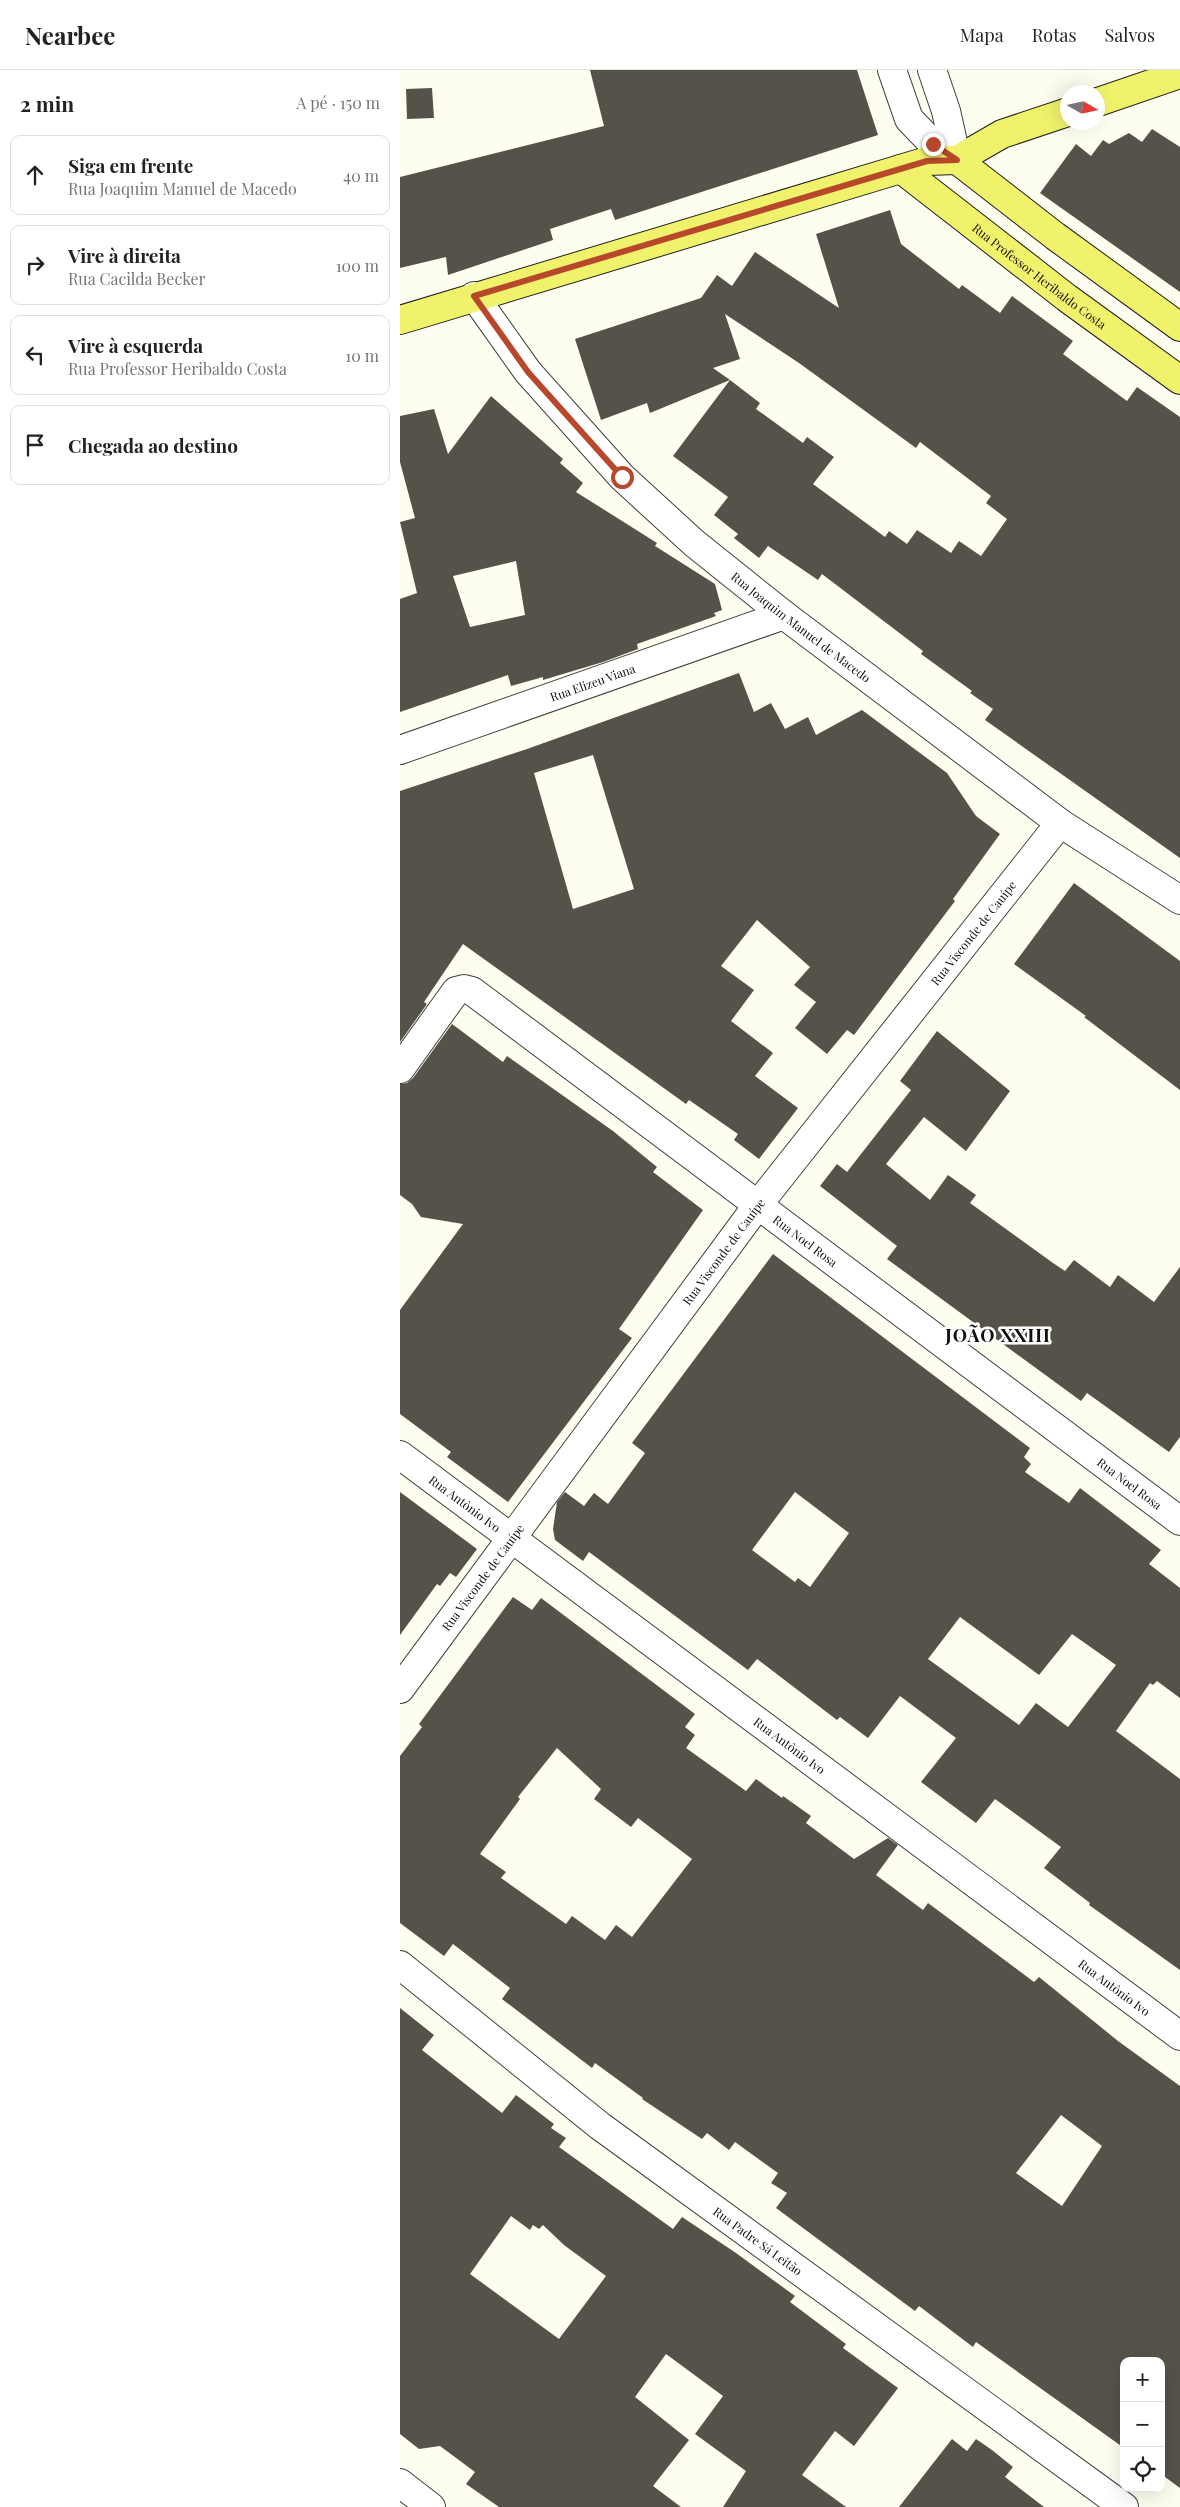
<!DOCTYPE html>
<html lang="pt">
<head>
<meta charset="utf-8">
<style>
  body { margin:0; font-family:"Playfair Display",serif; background:#f2f2f2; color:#222 }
  .controls { position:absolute; right:15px; bottom:15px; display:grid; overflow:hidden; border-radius:10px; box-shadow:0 5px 20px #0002 }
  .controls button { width:45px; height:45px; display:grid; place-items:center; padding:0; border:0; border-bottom:1px solid #e0e0e0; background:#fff; color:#222; font:25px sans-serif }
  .compass { position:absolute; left:660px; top:15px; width:45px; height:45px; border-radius:50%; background:#fff; box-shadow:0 5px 20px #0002; rotate:99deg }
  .stop { position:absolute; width:15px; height:15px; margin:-11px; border:4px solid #b8482b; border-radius:50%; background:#fff }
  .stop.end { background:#b8482b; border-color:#fff; box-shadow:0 1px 5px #0008 }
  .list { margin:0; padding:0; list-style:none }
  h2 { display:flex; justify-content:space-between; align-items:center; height:65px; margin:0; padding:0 20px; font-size:21px }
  h2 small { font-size:16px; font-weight:400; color:#767676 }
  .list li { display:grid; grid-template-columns:32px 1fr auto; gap:15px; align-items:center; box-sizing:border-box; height:80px; margin:0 10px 10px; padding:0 10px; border:1px solid #e0e0e0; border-radius:10px }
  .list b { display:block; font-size:19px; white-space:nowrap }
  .list p { margin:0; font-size:16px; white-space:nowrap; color:#767676 }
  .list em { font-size:16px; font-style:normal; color:#767676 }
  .icon { flex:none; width:28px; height:28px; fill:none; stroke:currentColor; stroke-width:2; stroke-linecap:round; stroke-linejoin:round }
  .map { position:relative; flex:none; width:780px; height:2437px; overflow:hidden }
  header { display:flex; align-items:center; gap:30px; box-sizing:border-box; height:70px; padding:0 25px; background:#fff; border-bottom:1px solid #e0e0e0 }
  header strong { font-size:24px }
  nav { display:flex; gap:28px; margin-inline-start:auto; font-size:18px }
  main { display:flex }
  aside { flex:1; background:#fff }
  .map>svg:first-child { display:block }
  .building { fill:#56524a; fill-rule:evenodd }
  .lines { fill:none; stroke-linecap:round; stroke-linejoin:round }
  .minor-casing { stroke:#414141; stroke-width:30 }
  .major-casing { stroke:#1f1f1f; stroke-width:30 }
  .minor { stroke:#fff; stroke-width:28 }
  .major { stroke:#f1f26b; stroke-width:28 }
  .route { stroke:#b8482b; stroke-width:6 }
  .labels { text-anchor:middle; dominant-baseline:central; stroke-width:5; stroke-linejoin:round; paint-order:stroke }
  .street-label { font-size:12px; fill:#0e0e0e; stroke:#fff }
  .district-label { font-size:18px; font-weight:bold; letter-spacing:1px; fill:#0e0e0e; stroke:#fff }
</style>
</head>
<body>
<header>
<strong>Nearbee</strong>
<nav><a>Mapa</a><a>Rotas</a><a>Salvos</a></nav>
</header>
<main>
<aside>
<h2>2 min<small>A pé · 150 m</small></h2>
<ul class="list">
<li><svg class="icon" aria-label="ahead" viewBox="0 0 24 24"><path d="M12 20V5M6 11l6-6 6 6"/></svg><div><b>Siga em frente</b><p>Rua Joaquim Manuel de Macedo</p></div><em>40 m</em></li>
<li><svg class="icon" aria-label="right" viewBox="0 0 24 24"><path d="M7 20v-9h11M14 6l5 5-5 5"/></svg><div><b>Vire à direita</b><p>Rua Cacilda Becker</p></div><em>100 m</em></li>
<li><svg class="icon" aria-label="left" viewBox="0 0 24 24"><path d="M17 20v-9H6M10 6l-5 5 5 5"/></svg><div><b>Vire à esquerda</b><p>Rua Professor Heribaldo Costa</p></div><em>10 m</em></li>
<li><svg class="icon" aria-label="arrive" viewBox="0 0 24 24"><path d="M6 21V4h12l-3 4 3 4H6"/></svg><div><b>Chegada ao destino</b></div></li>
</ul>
</aside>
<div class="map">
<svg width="780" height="2437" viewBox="0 0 780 2437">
  <rect width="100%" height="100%" fill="#fdfeef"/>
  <path class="building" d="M 190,0 L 457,0 L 478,65 L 215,150 L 211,139 L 150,159 L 153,170 L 48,205 L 46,187 L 0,198 L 0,107 L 204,56 Z
    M 32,18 L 34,48 L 7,49 L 6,19 Z
    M 752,59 L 780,77 L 780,222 L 640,123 L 676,74 L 691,86 L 703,70 L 709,74 L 729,63 L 742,72 Z
    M 490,140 L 501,174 L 559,219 L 562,215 L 600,243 L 612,226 L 673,271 L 663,284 L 690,304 L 727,331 L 737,317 L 780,347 L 780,788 L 585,650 L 593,639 L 570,623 L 572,621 L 521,584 L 523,581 L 422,504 L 418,510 L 368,476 L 359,488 L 334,468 L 338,464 L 314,445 L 328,427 L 273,386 L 330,310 L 360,333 L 356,339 L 403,373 L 407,367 L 434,387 L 413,414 L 485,467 L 489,461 L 507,474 L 517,460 L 551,483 L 559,471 L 581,486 L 607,449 L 586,433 L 591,426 L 520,372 L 516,378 L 399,293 L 325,244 L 340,289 L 313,298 L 330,310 L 250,343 L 247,333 L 201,350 L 175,269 L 301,228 L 317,205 L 332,216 L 355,182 L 439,238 L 416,164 Z
    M 91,326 L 163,389 L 160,393 L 183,413 L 176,422 L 257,473 L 255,476 L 315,514 L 322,540 L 314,543 L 316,546 L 237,574 L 238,579 L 203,592 L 143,610 L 143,607 L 111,616 L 108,605 L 0,642 L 0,529 L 17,523 L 0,452 L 15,448 L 0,392 L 0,346 L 34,339 L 48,384 ZM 116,491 L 125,545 L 70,557 L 53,506 Z
    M 339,603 L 354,642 L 371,633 L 385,659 L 408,647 L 416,665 L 462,640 L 547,703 L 576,746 L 600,764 L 553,829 L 555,831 L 454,965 L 447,960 L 427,984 L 395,958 L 416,932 L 394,915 L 410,897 L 357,850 L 321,896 L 354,920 L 331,951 L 373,983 L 355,1006 L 398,1038 L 359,1089 L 334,1070 L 338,1064 L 289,1030 L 286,1034 L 63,874 L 24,932 L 27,934 L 0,972 L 0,721 L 127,679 ZM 193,685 L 234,819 L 173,839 L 134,703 Z
    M 674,813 L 780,891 L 780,1020 L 684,947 L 686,946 L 614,894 Z
    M 52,954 L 103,992 L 107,986 L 213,1061 L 257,1097 L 253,1102 L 303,1140 L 219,1259 L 232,1268 L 108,1432 L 47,1387 L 51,1382 L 0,1344 L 0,1240 L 63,1154 L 21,1147 L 12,1134 L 0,1125 L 0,1014 L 7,1013 L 13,1008 Z
    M 537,961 L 610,1021 L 566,1081 L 524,1047 L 486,1094 L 530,1130 L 548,1105 L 576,1125 L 570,1133 L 653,1193 L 665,1201 L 674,1190 L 710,1217 L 718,1205 L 754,1232 L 780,1197 L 780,1367 L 769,1382 L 687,1323 L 681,1331 L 487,1189 L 497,1176 L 420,1116 L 437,1094 L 447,1102 L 511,1020 L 500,1011 Z
    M 373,1184 L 630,1378 L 624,1387 L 631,1394 L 625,1402 L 669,1433 L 680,1418 L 761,1480 L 749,1494 L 780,1518 L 780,1628 L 757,1611 L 753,1615 L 750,1613 L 716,1661 L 780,1709 L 780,1900 L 689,1835 L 690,1833 L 644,1798 L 661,1777 L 595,1729 L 576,1753 L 521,1712 L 556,1668 L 500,1626 L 468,1668 L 440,1647 L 437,1650 L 357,1589 L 348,1600 L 189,1482 L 183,1491 L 155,1470 L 153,1459 L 157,1432 L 165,1422 L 184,1436 L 194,1423 L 208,1434 L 245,1383 L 232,1373 ZM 395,1422 L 449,1463 L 410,1517 L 398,1508 L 395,1512 L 352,1480 ZM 560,1547 L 639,1605 L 672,1564 L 716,1595 L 668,1657 L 636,1633 L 619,1655 L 528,1589 Z
    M 0,1422 L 77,1479 L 56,1507 L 50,1503 L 40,1516 L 37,1514 L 0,1565 Z
    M 113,1527 L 132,1540 L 141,1528 L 295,1644 L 285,1657 L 295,1665 L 286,1678 L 346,1721 L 356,1709 L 382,1728 L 383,1726 L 411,1746 L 406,1753 L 454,1789 L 488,1768 L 498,1775 L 476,1805 L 523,1840 L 528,1833 L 634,1912 L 639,1907 L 718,1971 L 780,2016 L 780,2418 L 761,2404 L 761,2291 L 724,2291 L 724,2378 L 576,2272 L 573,2277 L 519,2236 L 515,2241 L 376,2138 L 387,2123 L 371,2113 L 378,2103 L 335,2072 L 329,2080 L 307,2063 L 302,2069 L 242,2029 L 243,2028 L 195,1993 L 192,1998 L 102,1929 L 110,1918 L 53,1874 L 44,1886 L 0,1853 L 0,1686 L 22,1657 L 19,1654 ZM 157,1678 L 201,1719 L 194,1729 L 231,1757 L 238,1748 L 292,1789 L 232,1867 L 216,1855 L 205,1870 L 172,1846 L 166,1854 L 101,1808 L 106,1802 L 80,1784 L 120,1729 L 118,1727 ZM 661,2045 L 702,2076 L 662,2136 L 616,2103 Z
    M 0,1938 L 34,1965 L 22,1980 L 102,2043 L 116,2025 L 154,2054 L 151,2058 L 166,2068 L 159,2077 L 273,2159 L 282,2147 L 336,2183 L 395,2226 L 390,2232 L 446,2274 L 443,2278 L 498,2318 L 454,2376 L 435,2361 L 402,2405 L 446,2437 L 323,2437 L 346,2401 L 295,2364 L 323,2326 L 266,2284 L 235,2327 L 289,2370 L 253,2416 L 281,2437 L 99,2437 L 66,2414 L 75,2402 L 40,2376 L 19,2379 L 0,2364 ZM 111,2146 L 130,2160 L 133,2155 L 139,2159 L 143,2155 L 164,2175 L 206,2206 L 159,2269 L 70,2204 Z
    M 552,2369 L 567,2381 L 576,2369 L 592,2380 L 613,2397 L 605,2407 L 644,2437 L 499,2437 Z"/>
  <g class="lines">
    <defs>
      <g id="minor">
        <path d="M 492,0 L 509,49 L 533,74 L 557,90"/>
        <path d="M 532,0 L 546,41 L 557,90"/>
        <path id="s1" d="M 74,226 L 128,302 L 222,407 L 294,473 L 384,545 L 660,753 L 780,830"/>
        <path id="s2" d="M 0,680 L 384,545"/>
        <path id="s3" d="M 0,999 L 56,921 L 64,919 L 72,921 L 780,1451"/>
        <path id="s4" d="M 0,1385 L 780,1966"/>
        <path id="s5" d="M 0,1619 L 357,1136 L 660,753"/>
        <path id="s6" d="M 0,1895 L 200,2056 L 724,2437"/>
        <path d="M 0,2413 L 31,2437"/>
      </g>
      <g id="major">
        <path d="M 698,32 L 780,4"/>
        <path d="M 557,90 L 655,166 L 780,257"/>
        <path id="s7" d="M 501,99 L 667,228 L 780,310"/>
        <path d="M 0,250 L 527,91 L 557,90 L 602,64 L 668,42"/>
      </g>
    </defs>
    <use href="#minor" class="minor-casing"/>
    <use href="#major" class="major-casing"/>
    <use href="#minor" class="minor"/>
    <use href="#major" class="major"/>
  </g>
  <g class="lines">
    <path class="route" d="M 222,407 L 128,302 L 74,226 L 527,91 L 557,90 L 533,74"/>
  </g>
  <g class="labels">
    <g class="street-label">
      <text stroke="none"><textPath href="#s7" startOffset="175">Rua Professor Heribaldo Costa</textPath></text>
      <text stroke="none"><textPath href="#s1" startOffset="468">Rua Joaquim Manuel de Macedo</textPath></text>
      <text stroke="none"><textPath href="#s2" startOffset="204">Rua Elizeu Viana</textPath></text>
      <text stroke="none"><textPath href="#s5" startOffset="949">Rua Visconde de Cauípe</textPath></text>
      <text stroke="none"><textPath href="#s3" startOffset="529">Rua Noel Rosa</textPath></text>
      <text stroke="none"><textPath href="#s5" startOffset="544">Rua Visconde de Cauípe</textPath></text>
      <text stroke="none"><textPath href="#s3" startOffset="934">Rua Noel Rosa</textPath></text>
      <text stroke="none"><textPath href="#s4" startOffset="81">Rua Antônio Ivo</textPath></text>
      <text stroke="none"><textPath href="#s5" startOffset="139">Rua Visconde de Cauípe</textPath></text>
      <text stroke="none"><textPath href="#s4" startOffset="486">Rua Antônio Ivo</textPath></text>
      <text stroke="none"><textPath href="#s4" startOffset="891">Rua Antônio Ivo</textPath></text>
      <text stroke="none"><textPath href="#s6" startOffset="452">Rua Padre Sá Leitão</textPath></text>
    </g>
    <g class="district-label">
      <text x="598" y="1265">JOÃO XXIII</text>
    </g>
  </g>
</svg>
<div class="controls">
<button>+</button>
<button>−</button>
<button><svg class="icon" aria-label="locate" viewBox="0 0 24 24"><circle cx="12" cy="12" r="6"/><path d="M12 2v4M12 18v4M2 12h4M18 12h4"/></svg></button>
</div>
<svg class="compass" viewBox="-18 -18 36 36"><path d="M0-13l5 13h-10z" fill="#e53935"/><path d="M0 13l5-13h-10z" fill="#767676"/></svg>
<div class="stop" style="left:222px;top:407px"></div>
<div class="stop end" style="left:533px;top:74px"></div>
</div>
</main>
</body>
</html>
